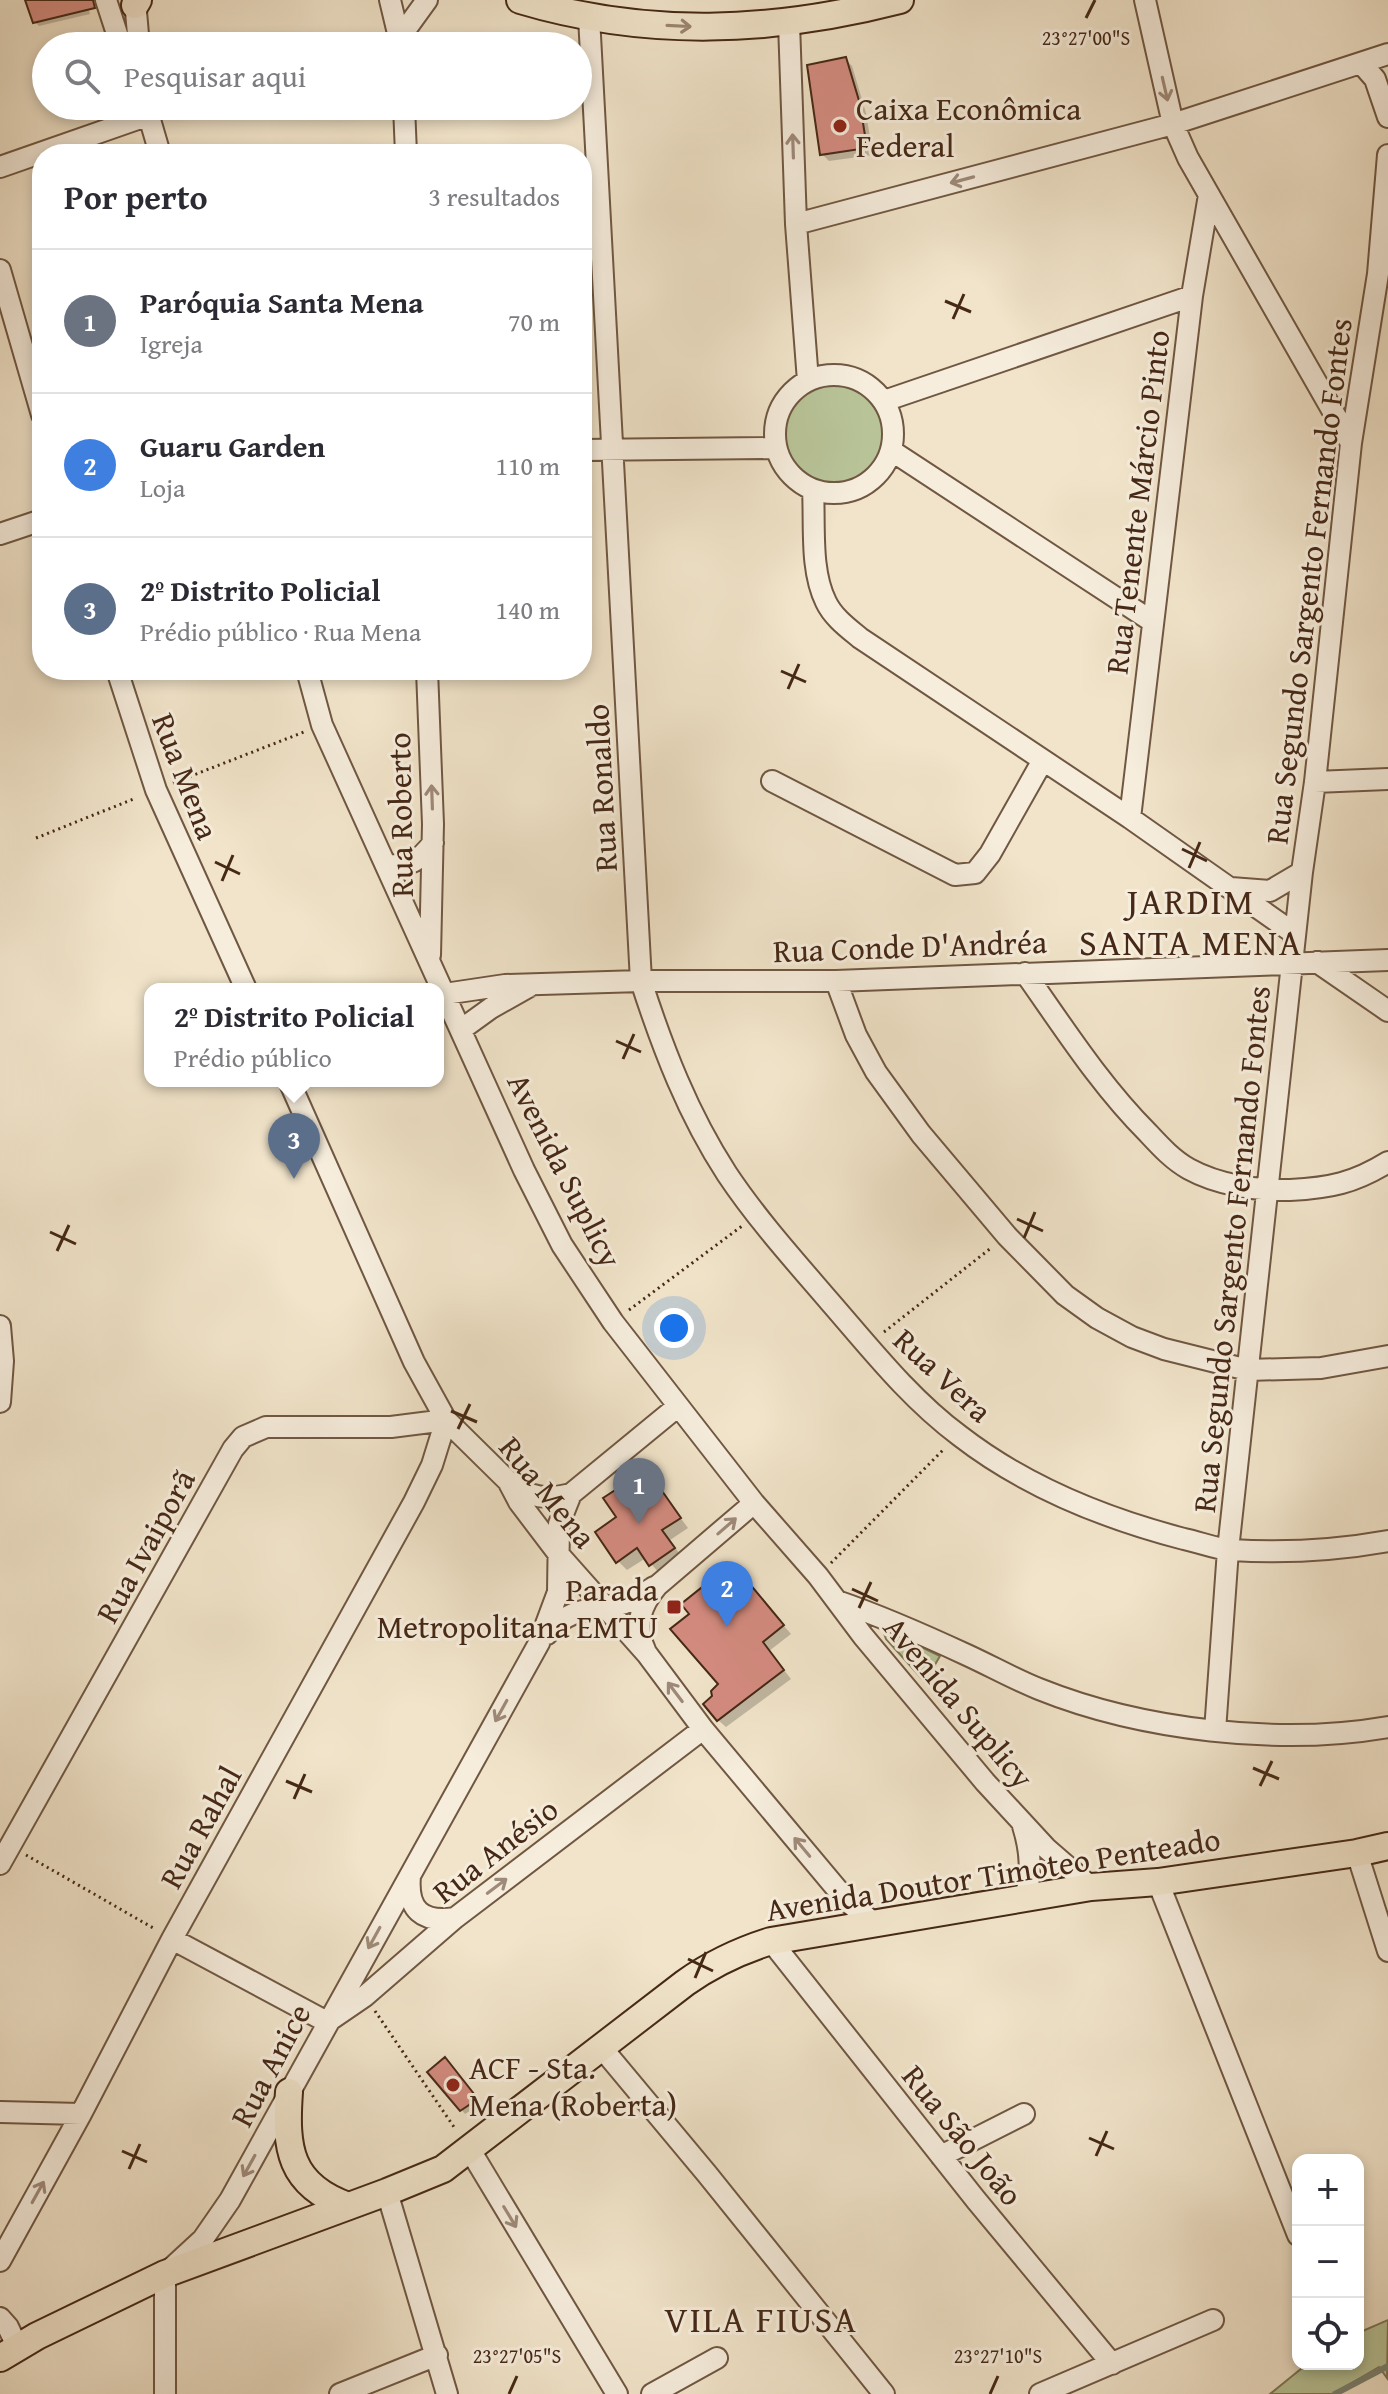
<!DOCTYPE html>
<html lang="pt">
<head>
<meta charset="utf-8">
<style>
  body { margin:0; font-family:"Gentium Book Plus",serif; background:#f2f2f3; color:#2b2b33 }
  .controls { position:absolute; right:24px; bottom:24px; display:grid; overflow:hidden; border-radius:16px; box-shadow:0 4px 12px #0003 }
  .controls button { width:72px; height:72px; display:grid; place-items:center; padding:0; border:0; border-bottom:2px solid #e1e1e2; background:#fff; color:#2b2b33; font:40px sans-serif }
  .you { position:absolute; left:674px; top:1328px; width:28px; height:28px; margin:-20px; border:6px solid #fff; border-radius:50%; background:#1a73e8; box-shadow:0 0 0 12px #1a73e833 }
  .badge { display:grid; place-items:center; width:52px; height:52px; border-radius:50%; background:#2563eb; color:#fff; font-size:26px; font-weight:700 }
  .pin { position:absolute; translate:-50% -66px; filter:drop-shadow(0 2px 4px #0008) }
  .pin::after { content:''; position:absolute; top:42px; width:28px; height:24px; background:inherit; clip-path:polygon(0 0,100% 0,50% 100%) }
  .popup { position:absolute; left:144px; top:983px; width:300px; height:104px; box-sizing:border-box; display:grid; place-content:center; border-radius:16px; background:#fff; filter:drop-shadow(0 2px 6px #0005); font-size:26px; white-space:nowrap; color:#7c7c81 }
  .popup b { font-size:30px; color:#2b2b33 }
  .popup::after { content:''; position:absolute; left:50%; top:100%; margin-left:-16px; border:16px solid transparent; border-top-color:#fff }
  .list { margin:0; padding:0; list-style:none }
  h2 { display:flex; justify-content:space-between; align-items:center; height:104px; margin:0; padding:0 32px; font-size:34px }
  h2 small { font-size:26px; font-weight:400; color:#7c7c81 }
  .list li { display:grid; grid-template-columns:52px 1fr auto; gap:24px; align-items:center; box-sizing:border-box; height:144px; padding:0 32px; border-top:2px solid #e1e1e2 }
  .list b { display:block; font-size:30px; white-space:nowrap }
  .list p { margin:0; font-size:26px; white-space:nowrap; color:#7c7c81 }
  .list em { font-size:26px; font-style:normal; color:#7c7c81 }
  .icon { flex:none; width:44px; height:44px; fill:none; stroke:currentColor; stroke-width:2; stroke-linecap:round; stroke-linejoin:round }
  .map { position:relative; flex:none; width:1388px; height:2394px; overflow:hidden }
  .search { position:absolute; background:#fff; box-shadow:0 4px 12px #0003; left:32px; top:32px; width:560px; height:88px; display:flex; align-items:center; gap:20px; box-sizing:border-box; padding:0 28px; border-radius:44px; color:#7c7c81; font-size:30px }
  .panel { position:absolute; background:#fff; box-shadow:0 4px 12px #0003; left:32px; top:144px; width:560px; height:536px; border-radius:32px }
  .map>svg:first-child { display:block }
  .green { fill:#b8c498; stroke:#7e7656; stroke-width:2 }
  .shadow { fill:#0003 }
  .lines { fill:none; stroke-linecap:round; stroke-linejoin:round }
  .stream { stroke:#798374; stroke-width:6 }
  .building { fill:#d58c81; stroke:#452815; stroke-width:2 }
  .minor-casing { stroke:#705742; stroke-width:24 }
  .major-casing { stroke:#452815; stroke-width:30 }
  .path { stroke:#452815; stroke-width:3; stroke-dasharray:2 4; stroke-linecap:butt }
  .minor { stroke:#f6eddd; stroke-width:20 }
  .major { stroke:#f1e4ca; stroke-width:26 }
  .oneway { stroke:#9b8670 }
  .oneway2 { stroke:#9e8a79 }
  .ticks { fill:none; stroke:#452815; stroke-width:3 }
  .poi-dot { fill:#8f2418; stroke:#f6eddd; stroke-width:3 }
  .labels { text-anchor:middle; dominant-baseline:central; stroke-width:6; stroke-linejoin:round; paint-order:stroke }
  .poi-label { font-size:32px; fill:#452815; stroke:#f6eddd; text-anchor:start }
  .street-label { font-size:32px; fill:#452815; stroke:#f6eddd }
  .quarter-label { font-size:36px; letter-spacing:2px; fill:#452815; stroke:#f6eddd }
  .ticks-label { font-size:20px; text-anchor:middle; fill:#452815; stroke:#f6eddd; stroke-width:6; stroke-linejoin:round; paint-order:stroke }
</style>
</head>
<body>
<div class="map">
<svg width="1388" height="2394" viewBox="0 0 1388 2394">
  <rect width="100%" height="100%" fill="#f1e4ca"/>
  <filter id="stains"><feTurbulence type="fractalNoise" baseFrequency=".0025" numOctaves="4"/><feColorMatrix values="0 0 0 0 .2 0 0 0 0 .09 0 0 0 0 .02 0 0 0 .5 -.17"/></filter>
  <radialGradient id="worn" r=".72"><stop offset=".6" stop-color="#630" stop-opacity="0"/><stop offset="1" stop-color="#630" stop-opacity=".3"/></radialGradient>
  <path class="green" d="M779 434a55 55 0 1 1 110 0a55 55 0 1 1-110 0Z
    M 890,1632 L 940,1656 L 925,1682 L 886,1639 L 884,1633 Z
    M 1388,2320 L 1387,2378 L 1379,2367 L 1333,2394 L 1270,2394 L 1307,2364 L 1358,2364 L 1358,2333 Z"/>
  <path class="shadow" d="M 27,0 L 86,0 L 90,14 L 39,26 L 35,22 Z
    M 845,59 L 852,66 L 866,113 L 873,155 L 829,161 L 822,154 Z
    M 626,1485 L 641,1503 L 660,1490 L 688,1528 L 670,1540 L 683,1559 L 660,1574 L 646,1558 L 627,1570 L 618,1561 L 619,1518 Z
    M 734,1578 L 746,1582 L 791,1634 L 769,1651 L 791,1679 L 726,1727 L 718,1720 Z
    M 449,2064 L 480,2104 L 465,2114 L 461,2109 Z"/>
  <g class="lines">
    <path class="stream" d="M 1335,2394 L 1388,2366"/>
  </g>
  <path class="building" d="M 25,0 L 93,0 L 95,8 L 33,23 Z
    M 846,57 L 860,104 L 867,148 L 820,155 L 807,65 Z
    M 626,1483 L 639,1502 L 660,1488 L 681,1518 L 662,1530 L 675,1548 L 649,1566 L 637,1548 L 616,1563 L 595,1532 L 616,1517 L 603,1498 Z
    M 726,1568 L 733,1576 L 739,1571 L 784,1625 L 763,1642 L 784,1670 L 717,1721 L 703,1704 L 712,1696 L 711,1691 L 718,1684 L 670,1629 L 689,1614 L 681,1604 Z
    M 445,2057 L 478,2099 L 460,2111 L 427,2072 Z"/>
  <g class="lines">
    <defs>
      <path id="minor" d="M 106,0 L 121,46
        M 135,0 L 139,46
        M 390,0 L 401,46
        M 1145,0 L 1173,124 L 1188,158 L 1351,443
        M 589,17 L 641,981 C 663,1049 688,1114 727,1174 C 757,1219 794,1260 830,1302 C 870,1348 910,1399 960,1436 C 1026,1487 1103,1518 1184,1539 C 1199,1542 1216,1549 1231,1550 C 1282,1553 1338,1550 1388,1541
        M 789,23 L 796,224 L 808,381
        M 401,36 L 427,0
        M 1361,63 L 1375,79 L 1388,117
        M 146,106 L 160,154
        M 404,106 L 406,154
        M 0,167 L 149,115
        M 796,224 L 1173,124 L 1388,54
        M 0,270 L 42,415
        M775 434a59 59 0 1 1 118 0a59 59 0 1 1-118 0Z
        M 884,401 L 1192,296
        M 582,450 L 776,448
        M 892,451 L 1153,622
        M 813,490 C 815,526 810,570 826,602 C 833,617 848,628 860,638 L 1130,818 L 1295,934
        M 0,534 L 42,520
        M 117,670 L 156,790 L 246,989
        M 307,670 L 322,725 L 524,1170 L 562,1245 L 613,1322 L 754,1503 L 818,1576 L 863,1636 L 985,1782 L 1046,1848 L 1091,1887
        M 427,670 L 433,824 L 430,955
        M 772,781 L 955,875 L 975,873 L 990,854 L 1043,760
        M 1315,782 L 1388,779
        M 1130,818 L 1192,296 L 1209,195
        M 387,865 C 410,867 419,861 433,843
        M 1231,888 L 1270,891 L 1302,872
        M 1317,962 L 1388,1011
        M 1025,973 C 1064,1028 1100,1085 1148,1133 C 1161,1147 1173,1160 1189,1169 C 1218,1185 1258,1191 1290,1190 C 1330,1188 1354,1183 1388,1162
        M 836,981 L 856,1035 L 876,1072 L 921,1134 L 1007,1236 L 1065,1295 L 1097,1318 L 1132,1337 L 1164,1349 L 1248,1370 L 1321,1368 L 1388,1356
        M 438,995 L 505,985 L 641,981 L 836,981 L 1388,960
        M 462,1029 L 491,1008 L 530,986
        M 289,1081 L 414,1362 L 446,1420 L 508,1481 L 519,1502 L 560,1556 L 647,1654 L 703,1729 L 847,1901 L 875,1924
        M 0,1326 L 3,1361 L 0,1402
        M 511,1483 C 529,1498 548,1500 571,1494
        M 837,1601 C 881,1616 924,1635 967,1655 C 991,1666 1014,1679 1039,1689 C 1141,1730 1279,1746 1388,1727
        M 547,1634 C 571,1605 594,1611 625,1603 C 635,1600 645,1593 654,1587
        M 645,1650 C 634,1626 640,1606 657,1586 L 754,1503
        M 1215,1731 L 1228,1550 L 1302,872 L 1315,782 L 1351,443 L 1378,274 L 1388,155
        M 1023,1826 C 1031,1852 1032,1873 1025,1899
        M 1357,1853 L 1388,1951
        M 0,1864 L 233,1449 L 243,1437 L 266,1427 L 391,1427 L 446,1420
        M 410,1876 C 407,1910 422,1923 455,1918
        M 1158,1882 L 1298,2235
        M 172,1939 L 327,2022 L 365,1996 L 455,1918 L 703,1729
        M 771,1941 L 976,2200 L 1112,2364
        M 601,2047 L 707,2174 L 884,2394
        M 0,2112 L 81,2114
        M 470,2150 L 617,2394
        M 941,2156 L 1024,2114
        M 387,2192 L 447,2394
        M 0,2261 L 81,2114 L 172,1939 L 414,1502 L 432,1465 L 446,1420
        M 0,2318 L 8,2327 L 18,2348
        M 165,2394 L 165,2274 L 203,2239 L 230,2200 L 539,1643 L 558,1592 L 559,1524 L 571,1494 L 677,1407
        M 340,2394 L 437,2355
        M 652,2394 L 717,2358
        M 1040,2394 L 1213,2320"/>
      <path id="major" d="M 520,0 C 647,38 772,33 900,0
        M 135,5 L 138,0
        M 289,2092 C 285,2148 289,2185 348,2206
        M 0,2358 L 37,2336 L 165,2274 L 387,2192 L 443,2169 L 685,1983 C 713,1963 739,1951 771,1941 L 1091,1887 L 1158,1882 L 1357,1853 L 1388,1846"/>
    </defs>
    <use href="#minor" class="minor-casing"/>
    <use href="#major" class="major-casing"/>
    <path class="path" d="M 173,783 L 304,732
      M 36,838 L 136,798
      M 629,1310 L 742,1226
      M 884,1332 L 991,1248
      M 831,1563 L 944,1449
      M 26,1855 L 155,1929
      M 375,2011 L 456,2130"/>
    <use href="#minor" class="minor"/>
    <use href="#major" class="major"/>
  </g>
  <defs><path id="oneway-shaft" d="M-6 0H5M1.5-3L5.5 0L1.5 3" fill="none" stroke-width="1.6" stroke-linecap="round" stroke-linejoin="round" transform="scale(2)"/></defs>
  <use class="oneway" href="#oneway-shaft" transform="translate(679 26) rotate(3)"/>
  <g class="oneway2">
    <use href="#oneway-shaft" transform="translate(1165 89) rotate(77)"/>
    <use href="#oneway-shaft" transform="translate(793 146) rotate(-92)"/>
    <use href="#oneway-shaft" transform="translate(962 180) rotate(165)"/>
    <use href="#oneway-shaft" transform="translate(432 797) rotate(-92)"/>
    <use href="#oneway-shaft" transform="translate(727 1526) rotate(-41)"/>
    <use href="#oneway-shaft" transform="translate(675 1692) rotate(-127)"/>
    <use href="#oneway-shaft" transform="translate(501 1711) rotate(119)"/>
    <use href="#oneway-shaft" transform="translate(802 1847) rotate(-130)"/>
    <use href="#oneway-shaft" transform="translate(497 1886) rotate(-37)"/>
    <use href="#oneway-shaft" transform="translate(374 1938) rotate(119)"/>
    <use href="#oneway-shaft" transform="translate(249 2166) rotate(119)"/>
    <use href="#oneway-shaft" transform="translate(38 2192) rotate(-61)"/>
    <use href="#oneway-shaft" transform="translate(510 2217) rotate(59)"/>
  </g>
  <path class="ticks" d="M 1086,18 L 1095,0M 945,301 L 971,312M 953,319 L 964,294M 781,671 L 806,682M 788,689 L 799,664M 1182,849 L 1207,861M 215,862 L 240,874M 1189,868 L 1200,842M 222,881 L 233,855M 616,1041 L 641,1052M 623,1059 L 634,1034M 1017,1219 L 1043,1231M 50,1232 L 76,1244M 1024,1238 L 1035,1212M 57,1251 L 69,1225M 451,1411 L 477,1422M 458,1429 L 470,1404M 852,1589 L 878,1601M 859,1608 L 871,1582M 1253,1768 L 1279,1779M 286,1781 L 312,1792M 1260,1786 L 1272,1761M 294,1799 L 305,1774M 688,1959 L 713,1971M 695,1978 L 706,1952M 1089,2138 L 1114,2149M 122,2151 L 147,2162M 1096,2156 L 1107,2131M 129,2169 L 140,2144M 509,2394 L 517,2376M 990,2394 L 998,2376"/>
  <g class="poi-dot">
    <circle cx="840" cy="126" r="8"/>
    <rect x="666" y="1599" width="16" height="16" rx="4"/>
    <circle cx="453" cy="2085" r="8"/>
  </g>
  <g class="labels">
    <g class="poi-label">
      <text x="856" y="108">Caixa Econômica<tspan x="856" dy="37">Federal</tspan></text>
      <text x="658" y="1589" text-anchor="end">Parada<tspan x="658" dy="37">Metropolitana EMTU</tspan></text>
      <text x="469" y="2067">ACF - Sta.<tspan x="469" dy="37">Mena (Roberta)</tspan></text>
    </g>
    <g class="street-label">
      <text transform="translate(1137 502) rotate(-83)">Rua Tenente Márcio Pinto</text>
      <text transform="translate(1308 581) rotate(-83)">Rua Segundo Sargento Fernando Fontes</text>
      <text transform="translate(186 776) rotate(69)">Rua Mena</text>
      <text transform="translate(601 788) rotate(-93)">Rua Ronaldo</text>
      <text transform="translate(400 815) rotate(-91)">Rua Roberto</text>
      <text transform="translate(910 946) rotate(-2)">Rua Conde D'Andréa</text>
      <text transform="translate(565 1170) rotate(63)">Avenida Suplicy</text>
      <text transform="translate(1231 1249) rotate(-84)">Rua Segundo Sargento Fernando Fontes</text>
      <text transform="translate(943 1375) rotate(43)">Rua Vera</text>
      <text transform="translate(548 1492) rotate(51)">Rua Mena</text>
      <text transform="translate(145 1546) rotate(-61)">Rua Ivaiporã</text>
      <text transform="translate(959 1702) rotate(50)">Avenida Suplicy</text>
      <text transform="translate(200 1827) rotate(-61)">Rua Rahal</text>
      <text transform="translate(495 1850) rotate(-38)">Rua Anésio</text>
      <text transform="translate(993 1874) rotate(-9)">Avenida Doutor Timoteo Penteado</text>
      <text transform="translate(270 2065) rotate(-62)">Rua Anice</text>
      <text transform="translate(963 2135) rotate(51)">Rua São João</text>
    </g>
    <g class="quarter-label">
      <text x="1191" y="900">JARDIM<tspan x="1191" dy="41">SANTA MENA</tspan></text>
      <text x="761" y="2318">VILA FIUSA</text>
    </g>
  </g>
  <g class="ticks-label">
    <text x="1086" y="45">23°27'00"S</text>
    <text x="517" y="2363">23°27'05"S</text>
    <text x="998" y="2363">23°27'10"S</text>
  </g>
  <rect width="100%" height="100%" filter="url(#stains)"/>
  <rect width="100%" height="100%" fill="url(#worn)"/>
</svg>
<div class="controls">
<button>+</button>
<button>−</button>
<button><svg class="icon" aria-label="locate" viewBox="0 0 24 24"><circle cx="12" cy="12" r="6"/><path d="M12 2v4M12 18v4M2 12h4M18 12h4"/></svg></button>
</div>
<div class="you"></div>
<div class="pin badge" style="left:639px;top:1524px;background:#6b7280">1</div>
<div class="pin badge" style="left:727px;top:1627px;background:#3f7fe0">2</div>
<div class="pin badge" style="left:294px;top:1179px;background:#5c6f8a">3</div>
<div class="popup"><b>2º Distrito Policial</b>Prédio público</div>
<div class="search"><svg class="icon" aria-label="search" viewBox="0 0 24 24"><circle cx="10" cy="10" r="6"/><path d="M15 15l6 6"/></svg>Pesquisar aqui</div>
<section class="panel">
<h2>Por perto<small>3 resultados</small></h2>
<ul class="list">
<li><span class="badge" style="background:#6b7280">1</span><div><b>Paróquia Santa Mena</b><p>Igreja</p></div><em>70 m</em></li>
<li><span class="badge" style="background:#3f7fe0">2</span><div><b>Guaru Garden</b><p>Loja</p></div><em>110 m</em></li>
<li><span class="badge" style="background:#5c6f8a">3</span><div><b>2º Distrito Policial</b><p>Prédio público · Rua Mena</p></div><em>140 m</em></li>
</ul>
</section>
</div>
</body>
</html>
